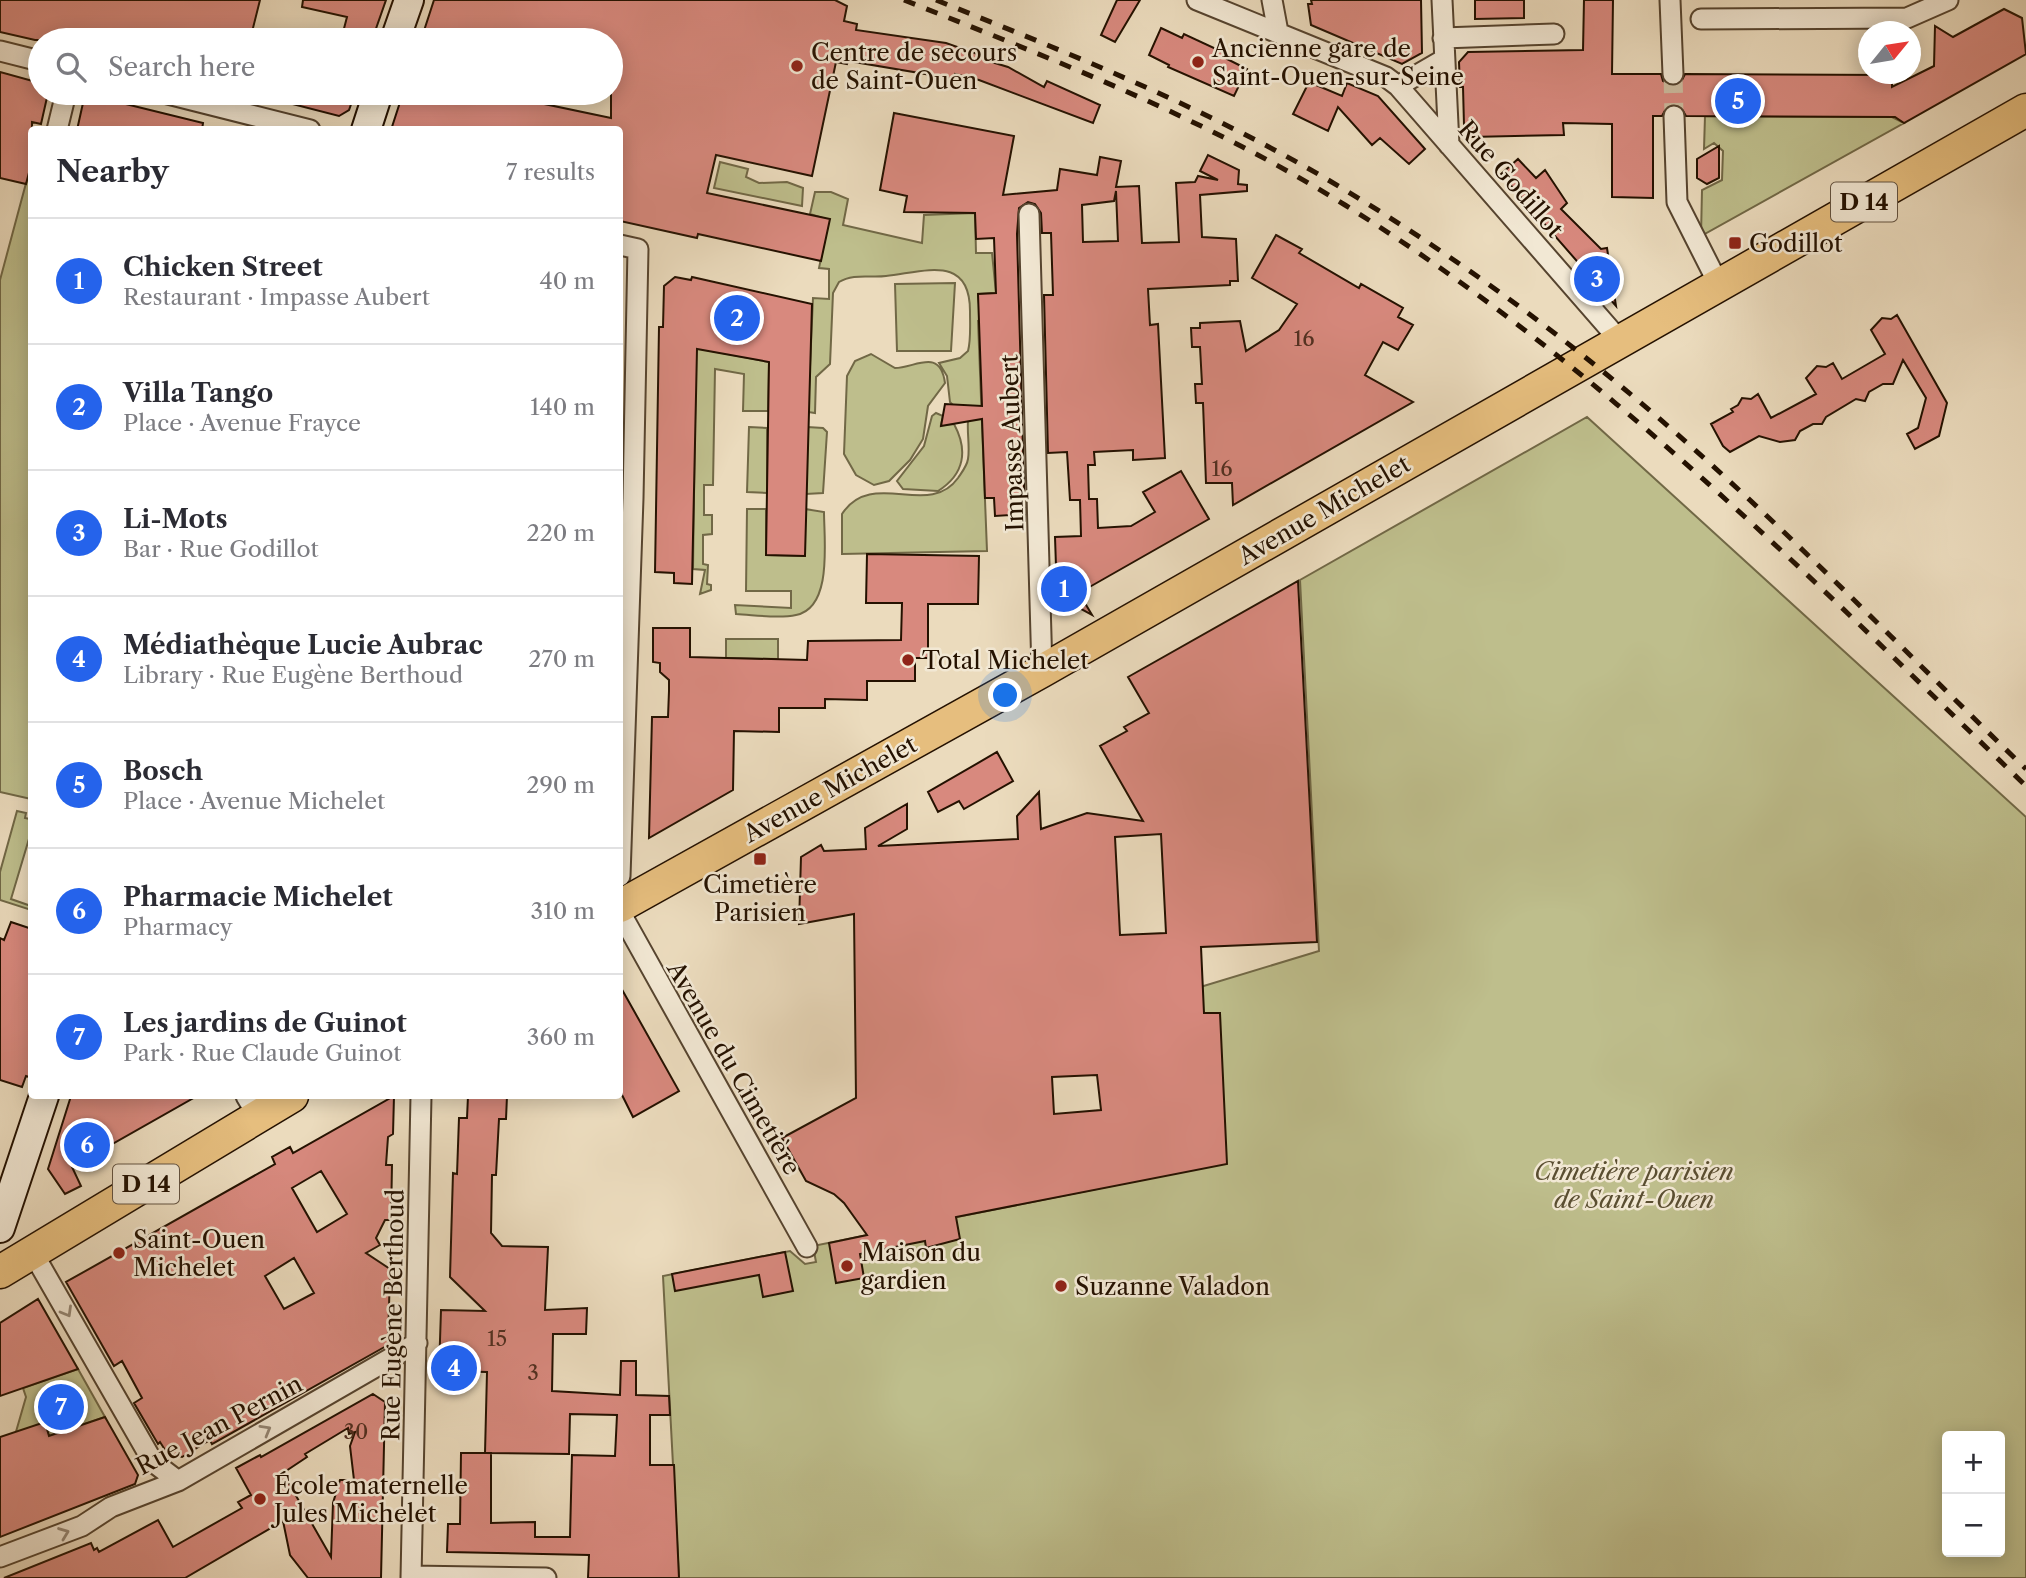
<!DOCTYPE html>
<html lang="en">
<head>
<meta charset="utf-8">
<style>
  body { margin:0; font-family:"Libre Caslon Text",serif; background:#f7f7f7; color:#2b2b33 }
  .controls { position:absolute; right:21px; bottom:21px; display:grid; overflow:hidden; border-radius:7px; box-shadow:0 4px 18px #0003 }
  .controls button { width:63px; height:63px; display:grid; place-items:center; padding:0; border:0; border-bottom:2px solid #e1e1e2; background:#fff; color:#2b2b33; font:35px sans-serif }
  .compass { position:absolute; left:1858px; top:21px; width:63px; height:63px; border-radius:50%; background:#fff; box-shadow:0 4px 18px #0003; rotate:60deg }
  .you { position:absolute; left:1006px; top:696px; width:24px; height:24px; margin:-18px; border:5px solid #fff; border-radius:50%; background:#1a73e8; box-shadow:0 0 0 10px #1a73e833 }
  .badge { display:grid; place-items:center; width:46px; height:46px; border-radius:50%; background:#2563eb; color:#fff; font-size:23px; font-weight:700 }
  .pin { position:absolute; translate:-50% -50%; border:4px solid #fff; box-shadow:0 2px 7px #0006 }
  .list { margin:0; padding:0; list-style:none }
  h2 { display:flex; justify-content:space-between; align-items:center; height:91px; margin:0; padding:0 28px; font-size:30px }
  h2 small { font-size:23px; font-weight:400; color:#7c7c81 }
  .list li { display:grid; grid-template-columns:46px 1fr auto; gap:21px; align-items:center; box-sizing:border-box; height:126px; padding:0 28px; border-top:2px solid #e1e1e2 }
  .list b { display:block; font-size:26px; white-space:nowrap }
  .list p { margin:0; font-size:23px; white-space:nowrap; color:#7c7c81 }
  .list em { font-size:23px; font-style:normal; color:#7c7c81 }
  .icon { flex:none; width:38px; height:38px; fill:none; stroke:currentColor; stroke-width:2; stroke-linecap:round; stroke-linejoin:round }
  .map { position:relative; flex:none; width:2026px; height:1578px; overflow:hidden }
  .search { position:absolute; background:#fff; box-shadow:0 4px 18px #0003; left:28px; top:28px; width:595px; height:77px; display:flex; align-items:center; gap:18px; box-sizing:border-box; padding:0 24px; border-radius:38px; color:#7c7c81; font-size:26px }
  .panel { position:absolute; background:#fff; box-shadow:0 4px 18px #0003; left:28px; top:126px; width:595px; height:973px; border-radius:7px }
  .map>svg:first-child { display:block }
  .green { fill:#bebe8c; stroke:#716846; stroke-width:2; fill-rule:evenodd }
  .building { fill:#d8897e; stroke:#241100; stroke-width:2; fill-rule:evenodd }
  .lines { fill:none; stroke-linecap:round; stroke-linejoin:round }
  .street-tunnel { stroke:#cdbda1; stroke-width:19; stroke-dasharray:19 10; stroke-linecap:butt }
  .street-casing { stroke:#56442f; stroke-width:23 }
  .secondary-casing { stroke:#241100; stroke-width:32 }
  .primary-casing { stroke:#241100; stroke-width:35 }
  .street { stroke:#f2e8d4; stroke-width:19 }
  .secondary { stroke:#f2e8d4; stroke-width:28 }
  .primary { stroke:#e6be7e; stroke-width:32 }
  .rail { stroke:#241100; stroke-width:5; stroke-dasharray:12 12; stroke-linecap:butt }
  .oneway { stroke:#958775 }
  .poi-dot { fill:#8f2418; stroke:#f2e8d4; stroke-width:2.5 }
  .labels { text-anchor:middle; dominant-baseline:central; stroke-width:5; stroke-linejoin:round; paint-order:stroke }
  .number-label { font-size:21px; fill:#512f20 }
  .shield { fill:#f2e8d4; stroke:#625240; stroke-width:2 }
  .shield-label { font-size:23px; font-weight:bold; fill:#241100 }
  .poi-label { font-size:24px; fill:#241100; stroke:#f2e8d4; text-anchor:start }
  .street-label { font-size:24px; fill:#241100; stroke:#f2e8d4 }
  .park-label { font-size:24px; font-style:italic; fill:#5a4e31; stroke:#f2e8d4 }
</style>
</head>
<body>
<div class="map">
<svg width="2026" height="1578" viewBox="0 0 2026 1578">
  <rect width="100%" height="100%" fill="#ebdbbd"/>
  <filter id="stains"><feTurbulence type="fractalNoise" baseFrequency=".00286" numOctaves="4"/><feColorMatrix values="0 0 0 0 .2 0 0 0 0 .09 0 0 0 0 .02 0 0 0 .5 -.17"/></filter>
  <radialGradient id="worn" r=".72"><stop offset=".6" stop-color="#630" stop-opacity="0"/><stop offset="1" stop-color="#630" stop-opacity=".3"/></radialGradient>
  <path class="green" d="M 1705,116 L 1892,117 L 1904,123 L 1701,236 L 1702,190 L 1722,180 L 1723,151 L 1714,143 L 1704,149 Z
    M 720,162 L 748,169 L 746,177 L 759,183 L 787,182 L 803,188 L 802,206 L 714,188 Z
    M 29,172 L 31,173 L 31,799 L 0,792 L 0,280 Z
    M 815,192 L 831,192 L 848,199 L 843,225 L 922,243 L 924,215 L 975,213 L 976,253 L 992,253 L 996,293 L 978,294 L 979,304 L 990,320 L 978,321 L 987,551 L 842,554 L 842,514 C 872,468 929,519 958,478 C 962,472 967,466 968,459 C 970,447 967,434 968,421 L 950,402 L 947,376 L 939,363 L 960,358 L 968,351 C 971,340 970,325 970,313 C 971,253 924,272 886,276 C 871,278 853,273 839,282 L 833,293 L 830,364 L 816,377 L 815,413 L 808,412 L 813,298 L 829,299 L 829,269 L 819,268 L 829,220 L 810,214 Z
    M 955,283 L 951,351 L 897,351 L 895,284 Z
    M 696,348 L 769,362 L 768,411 L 743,411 L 744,374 L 715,369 L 713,485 L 704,485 L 704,515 L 712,515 L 712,534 L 703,535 L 703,564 L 708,565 L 707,584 L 711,585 L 711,590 L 700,594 L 705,570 L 693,569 Z
    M 871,354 L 895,368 C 915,368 940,347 945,383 L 928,406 L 923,439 L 910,460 L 889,481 L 874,485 L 856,475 L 844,454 L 847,376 L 855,361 Z
    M 936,413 L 943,416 L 941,425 L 954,424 C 968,450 965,474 938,491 L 903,489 L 897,481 L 924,446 L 932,416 Z
    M 1587,417 L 2026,817 L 2026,1578 L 679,1578 L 663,1276 L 790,1251 L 805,1264 L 816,1262 L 813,1246 L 1206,1167 L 1197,988 L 1319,951 L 1300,580 ZM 1947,1436 L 2000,1436 L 2000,1552 L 1947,1552 Z
    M 749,427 L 767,428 L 767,493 L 747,492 Z
    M 807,427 L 823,428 L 827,432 L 823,493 L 806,494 Z
    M 747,509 L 766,509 L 766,555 L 804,556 L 805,509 L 824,512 C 824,540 833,608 796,615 C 778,619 755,615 736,614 L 735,605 L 791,608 L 791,591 L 746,591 Z
    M 726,639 L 778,639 L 778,659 L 726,658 Z
    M 17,811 L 26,813 L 25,818 L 30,819 L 31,814 L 31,832 L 11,899 L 31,906 L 31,910 L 0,900 L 0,872 Z
    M 78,1369 L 105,1417 L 49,1436 L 44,1423 L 11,1449 L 26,1397 L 23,1388 Z"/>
  <path class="building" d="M 0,0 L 260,0 L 250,40 L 35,40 L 0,32 Z
    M 303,0 L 386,0 L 372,40 L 341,40 L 347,17 L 302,7 Z
    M 434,0 L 835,0 L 847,6 L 844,21 L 857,24 L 856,30 L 946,43 L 986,57 L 985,60 L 1008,67 L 1044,87 L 1047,81 L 1100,105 L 1093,123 L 979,80 L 955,74 L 955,79 L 848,61 L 847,64 L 836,62 L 812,176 L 716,155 L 707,193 L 830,219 L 821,261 L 698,234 L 697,238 L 620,221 L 620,130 L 391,130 L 403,93 L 492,93 L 611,118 L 611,40 L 421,40 Z
    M 1117,0 L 1140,0 L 1115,42 L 1101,35 Z
    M 1311,0 L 1421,0 L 1422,53 L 1402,64 L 1311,25 L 1308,4 L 1312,4 Z
    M 1475,0 L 1524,0 L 1524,18 L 1475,19 Z
    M 1584,0 L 1613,0 L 1612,74 L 1661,74 L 1663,81 L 1673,86 L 1680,84 L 1685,74 L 1892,75 L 1892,87 L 1934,66 L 1935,26 L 1953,37 L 2004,9 L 2022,18 L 2026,54 L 1904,123 L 1895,117 L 1686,116 L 1680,106 L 1668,105 L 1662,116 L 1653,116 L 1653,198 L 1612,197 L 1612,124 L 1563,123 L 1564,135 L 1470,137 L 1464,125 L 1463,87 L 1460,87 L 1459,62 L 1468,52 L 1583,50 Z
    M 1161,28 L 1182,38 L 1184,34 L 1229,55 L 1227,59 L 1247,69 L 1234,96 L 1168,67 L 1169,65 L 1149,55 Z
    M 0,72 L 40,83 L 40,93 L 48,93 L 41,124 L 32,122 L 32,161 L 26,184 L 0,178 Z
    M 1309,82 L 1342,96 L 1347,83 L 1378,96 L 1425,149 L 1409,164 L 1380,138 L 1372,145 L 1338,107 L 1328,131 L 1293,114 Z
    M 274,93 L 355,93 L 349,110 L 339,116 L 273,99 Z
    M 85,94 L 203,123 L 202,130 L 77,130 Z
    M 894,113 L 1014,136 L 1003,195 L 1057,190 L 1060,169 L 1097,175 L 1100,157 L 1121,161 L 1116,187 L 1139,186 L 1142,243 L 1179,242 L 1176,183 L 1195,182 L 1198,176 L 1218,180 L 1200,171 L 1208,155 L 1239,170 L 1238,184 L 1247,185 L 1247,191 L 1200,195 L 1202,237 L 1236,239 L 1238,281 L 1230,281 L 1230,285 L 1148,289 L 1150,325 L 1158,324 L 1165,458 L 1133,460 L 1133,450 L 1094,452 L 1095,465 L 1088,465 L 1089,499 L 1097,499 L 1098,528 L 1131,526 L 1155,512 L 1143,492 L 1181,471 L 1209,519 L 1079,593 L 1092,615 L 1057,596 L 1055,537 L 1081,536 L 1080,500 L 1070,500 L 1067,452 L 1048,453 L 1044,295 L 1053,295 L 1051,233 L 1042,233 L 1041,213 L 1035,204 L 1028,202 L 1019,208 L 1017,234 L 1025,521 L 1010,521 L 1010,515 L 995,516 L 994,498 L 985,498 L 982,419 L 941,426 L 945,404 L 982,406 L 978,294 L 996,293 L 994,238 L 976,239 L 975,213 L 904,212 L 907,196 L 880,190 ZM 1116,191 L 1118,241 L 1083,242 L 1082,205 L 1114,201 Z
    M 1719,146 L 1719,178 L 1707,184 L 1697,178 L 1697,159 Z
    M 1518,159 L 1536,178 L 1545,170 L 1567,203 L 1561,209 L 1601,249 L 1607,248 L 1616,306 L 1501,174 Z
    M 1276,235 L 1302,249 L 1299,253 L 1359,288 L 1361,284 L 1403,308 L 1398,317 L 1413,325 L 1398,350 L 1383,342 L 1365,375 L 1413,402 L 1233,505 L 1232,483 L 1206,483 L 1203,403 L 1196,403 L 1195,384 L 1202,384 L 1200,347 L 1192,347 L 1191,328 L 1200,328 L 1200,323 L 1240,321 L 1246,351 L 1279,330 L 1297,304 L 1252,278 Z
    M 675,277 L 691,280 L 692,277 L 812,304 L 805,556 L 766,555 L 769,362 L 697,349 L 692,584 L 674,583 L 674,573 L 655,572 L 659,327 L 663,327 L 664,286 Z
    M 1897,315 L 1947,403 L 1939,436 L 1915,449 L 1907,434 L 1918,428 L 1926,398 L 1903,360 L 1893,384 L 1883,384 L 1869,392 L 1865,401 L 1856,399 L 1826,417 L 1822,424 L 1813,424 L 1800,431 L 1795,440 L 1780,442 L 1759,436 L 1730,452 L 1723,446 L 1711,424 L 1733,412 L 1731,409 L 1738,405 L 1742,398 L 1751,399 L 1758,394 L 1771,418 L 1816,394 L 1806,378 L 1817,366 L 1826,367 L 1833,363 L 1842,379 L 1885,354 L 1871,330 L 1882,318 L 1891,319 Z
    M 867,554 L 979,556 L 978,604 L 928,604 L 928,658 L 915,658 L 915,681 L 867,681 L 867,700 L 825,699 L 825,708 L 779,708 L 779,732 L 734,731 L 733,790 L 649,838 L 652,717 L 668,717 L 669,691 L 669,680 L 660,672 L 660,663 L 653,662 L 653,628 L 690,628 L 690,657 L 807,660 L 808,641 L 901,640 L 902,603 L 866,603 Z
    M 1298,581 L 1317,942 L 1201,947 L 1204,1013 L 1220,1013 L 1227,1164 L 956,1217 L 960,1239 L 926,1248 L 925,1241 L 860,1254 L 864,1278 L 836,1283 L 829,1243 L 867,1235 L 844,1203 L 834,1194 L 806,1181 L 782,1138 L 856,1098 L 854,914 L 799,924 L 801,857 L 821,845 L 824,851 L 866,849 L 865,828 L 907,804 L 907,829 L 878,846 L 1018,839 L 1017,816 L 1039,792 L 1041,829 L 1087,813 L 1143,821 L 1100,746 L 1127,731 L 1124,727 L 1149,713 L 1128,677 ZM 1161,834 L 1166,933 L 1120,935 L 1115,837 ZM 1097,1075 L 1101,1110 L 1054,1114 L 1052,1077 Z
    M 997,752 L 1013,781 L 964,809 L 959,801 L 938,812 L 928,792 Z
    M 11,922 L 32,929 L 32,1078 L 26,1076 L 22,1087 L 0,1080 L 0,938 L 4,940 Z
    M 620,986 L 679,1091 L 633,1117 L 620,1091 Z
    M 71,1096 L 197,1096 L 72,1167 L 81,1186 L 65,1194 L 48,1169 Z
    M 394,1096 L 393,1134 L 388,1137 L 386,1165 L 392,1165 L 391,1220 L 385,1220 L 376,1238 L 380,1245 L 366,1253 L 390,1269 L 388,1345 L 212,1444 L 210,1440 L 182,1457 L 167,1453 L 160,1442 L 158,1444 L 134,1403 L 142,1398 L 122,1361 L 114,1366 L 66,1282 L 275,1164 L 272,1157 L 290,1147 L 293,1153 ZM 321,1171 L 347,1214 L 317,1232 L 292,1188 ZM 294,1258 L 314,1293 L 284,1309 L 265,1276 Z
    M 468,1096 L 507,1096 L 506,1119 L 499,1119 L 496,1175 L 492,1175 L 491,1233 L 502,1246 L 548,1247 L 545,1310 L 587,1308 L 586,1334 L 553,1334 L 552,1391 L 620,1395 L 621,1361 L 636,1361 L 636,1395 L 669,1396 L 670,1415 L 650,1415 L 650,1465 L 674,1465 L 679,1578 L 588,1578 L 589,1555 L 447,1552 L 448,1524 L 460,1524 L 461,1453 L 491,1453 L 491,1523 L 535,1522 L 535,1537 L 570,1537 L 572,1455 L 615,1456 L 617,1415 L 570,1414 L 569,1454 L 485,1453 L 487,1372 L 439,1371 L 441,1310 L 485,1311 L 450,1277 L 453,1173 L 457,1174 L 459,1118 L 467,1118 Z
    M 785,1252 L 793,1291 L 763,1297 L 759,1275 L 675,1291 L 672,1274 Z
    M 38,1299 L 78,1369 L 0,1396 L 0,1323 Z
    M 373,1394 L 385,1402 L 381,1578 L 308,1578 L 290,1555 L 283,1521 L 185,1578 L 4,1578 L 91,1543 L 94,1550 L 97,1548 L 99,1552 L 158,1520 L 173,1547 L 242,1508 L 238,1502 L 251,1495 L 236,1468 L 260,1455 L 261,1457 ZM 348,1428 L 349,1434 L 355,1432 L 350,1446 L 354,1480 L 340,1480 L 333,1503 L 331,1557 L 283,1473 L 307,1457 L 305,1454 Z
    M 105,1417 L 138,1475 L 135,1484 L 0,1537 L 0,1437 L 45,1422 L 49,1436 Z"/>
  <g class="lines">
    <path class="street-tunnel" d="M 1673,74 L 1674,116"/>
    <defs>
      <path id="street" d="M 1197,0 L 1386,77 L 1398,86 L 1621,342
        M 1272,0 L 1278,32
        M 1442,0 L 1449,145
        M 1670,0 L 1673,74
        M 1701,19 L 1907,18 L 1948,0
        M 1443,38 L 1554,34
        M 0,51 L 40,61
        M 1398,86 L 1443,60
        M 164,93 L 310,130
        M 1674,116 L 1677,202 L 1719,285
        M 57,130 L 66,93
        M 1029,214 L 1042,671
        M 620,245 L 638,249 L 633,498 L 620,876
        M 620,912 L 807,1247
        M 246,1096 L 258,1116
        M 33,1253 L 153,1462 L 178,1481
        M 0,1557 L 82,1526 L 111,1507 L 178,1481 L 417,1343
        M 411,1576 L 546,1578
        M 411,1578 L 421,1096"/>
      <path id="secondary" d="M 395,40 L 409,0
        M 366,130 L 378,93
        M 0,1228 L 44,1096"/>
      <path id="primary" d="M 620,906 L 1042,671 L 2026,110
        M 0,1272 L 292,1096"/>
    </defs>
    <use href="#street" class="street-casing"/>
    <use href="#secondary" class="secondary-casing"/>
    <use href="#primary" class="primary-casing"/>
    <use href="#street" class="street"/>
    <use href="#secondary" class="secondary"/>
    <use href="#primary" class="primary"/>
    <path class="rail" d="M 904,0 C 1055,60 1207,119 1345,205 C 1601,364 1811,578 2026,786
      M 936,0 C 1066,52 1196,104 1318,174 C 1442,246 1560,332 1669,427 C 1793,535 1908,655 2026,769"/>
  </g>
  <defs><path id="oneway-chevron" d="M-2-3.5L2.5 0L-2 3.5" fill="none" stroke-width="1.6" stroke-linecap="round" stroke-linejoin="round" transform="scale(1.75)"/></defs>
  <g class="oneway">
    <use href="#oneway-chevron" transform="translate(67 1312) rotate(60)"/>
    <use href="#oneway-chevron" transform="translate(266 1430) rotate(-30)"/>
    <use href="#oneway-chevron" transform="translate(64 1533) rotate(-21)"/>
  </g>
  <g class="poi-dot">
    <circle cx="1198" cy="62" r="7"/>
    <circle cx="797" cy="66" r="7"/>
    <rect x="1728" y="236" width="14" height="14" rx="3.5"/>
    <circle cx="908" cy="660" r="7"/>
    <rect x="753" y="852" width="14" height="14" rx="3.5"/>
    <circle cx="119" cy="1253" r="7"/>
    <circle cx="847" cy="1266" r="7"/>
    <circle cx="1061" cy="1286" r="7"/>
    <circle cx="260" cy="1499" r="7"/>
  </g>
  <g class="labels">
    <g class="number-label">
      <text x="1304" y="338">16</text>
      <text x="1222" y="468">16</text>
      <text x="497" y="1338">15</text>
      <text x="533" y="1372">3</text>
      <text x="356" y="1431">30</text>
    </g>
    <g class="shield">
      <rect x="1831" y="182.5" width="66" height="39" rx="5"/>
      <rect x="113" y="1164.5" width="66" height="39" rx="5"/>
    </g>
    <g class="shield-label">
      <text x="1864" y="202">D 14</text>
      <text x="146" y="1184">D 14</text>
    </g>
    <g class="poi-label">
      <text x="1212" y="48">Ancienne gare de<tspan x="1212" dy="28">Saint-Ouen-sur-Seine</tspan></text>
      <text x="811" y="52">Centre de secours<tspan x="811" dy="28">de Saint-Ouen</tspan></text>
      <text x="1749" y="243">Godillot</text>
      <text x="922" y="660">Total Michelet</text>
      <text x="760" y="884" text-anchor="middle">Cimetière<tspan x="760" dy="28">Parisien</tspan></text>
      <text x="133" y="1239">Saint-Ouen<tspan x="133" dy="28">Michelet</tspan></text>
      <text x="861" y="1252">Maison du<tspan x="861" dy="28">gardien</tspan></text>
      <text x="1075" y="1286">Suzanne Valadon</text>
      <text x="274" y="1485">École maternelle<tspan x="274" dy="28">Jules Michelet</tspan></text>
    </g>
    <g class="street-label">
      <text transform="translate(1511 179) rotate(49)">Rue Godillot</text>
      <text transform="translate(1012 443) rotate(-92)">Impasse Aubert</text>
      <text transform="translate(1324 510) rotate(-30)">Avenue Michelet</text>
      <text transform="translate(830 789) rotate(-29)">Avenue Michelet</text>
      <text transform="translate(734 1068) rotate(60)">Avenue du Cimetière</text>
      <text transform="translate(393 1315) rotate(-89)">Rue Eugène Berthoud</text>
      <text transform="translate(219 1425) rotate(-28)">Rue Jean Pernin</text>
    </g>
    <g class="park-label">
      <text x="1634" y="1171">Cimetière parisien<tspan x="1634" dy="28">de Saint-Ouen</tspan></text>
    </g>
  </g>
  <rect width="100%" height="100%" filter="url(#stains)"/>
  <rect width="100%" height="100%" fill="url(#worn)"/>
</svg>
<div class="controls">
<button>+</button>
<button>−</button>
</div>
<svg class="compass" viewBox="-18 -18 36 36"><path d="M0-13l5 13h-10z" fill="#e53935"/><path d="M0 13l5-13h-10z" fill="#7c7c81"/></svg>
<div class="you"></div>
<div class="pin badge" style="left:1064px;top:589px">1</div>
<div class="pin badge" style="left:737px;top:318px">2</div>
<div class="pin badge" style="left:1597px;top:279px">3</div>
<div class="pin badge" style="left:454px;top:1368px">4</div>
<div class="pin badge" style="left:1738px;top:101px">5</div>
<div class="pin badge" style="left:87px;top:1145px">6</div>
<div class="pin badge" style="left:61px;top:1407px">7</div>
<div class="search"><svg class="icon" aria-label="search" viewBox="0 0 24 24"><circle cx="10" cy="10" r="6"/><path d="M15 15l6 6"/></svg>Search here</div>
<section class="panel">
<h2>Nearby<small>7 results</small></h2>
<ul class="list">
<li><span class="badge">1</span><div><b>Chicken Street</b><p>Restaurant · Impasse Aubert</p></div><em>40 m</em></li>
<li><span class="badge">2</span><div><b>Villa Tango</b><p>Place · Avenue Frayce</p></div><em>140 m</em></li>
<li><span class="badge">3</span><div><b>Li-Mots</b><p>Bar · Rue Godillot</p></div><em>220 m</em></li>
<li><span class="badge">4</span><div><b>Médiathèque Lucie Aubrac</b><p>Library · Rue Eugène Berthoud</p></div><em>270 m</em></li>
<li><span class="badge">5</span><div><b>Bosch</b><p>Place · Avenue Michelet</p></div><em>290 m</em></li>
<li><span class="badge">6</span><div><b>Pharmacie Michelet</b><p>Pharmacy</p></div><em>310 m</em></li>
<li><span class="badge">7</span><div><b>Les jardins de Guinot</b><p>Park · Rue Claude Guinot</p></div><em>360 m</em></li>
</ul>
</section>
</div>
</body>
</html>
